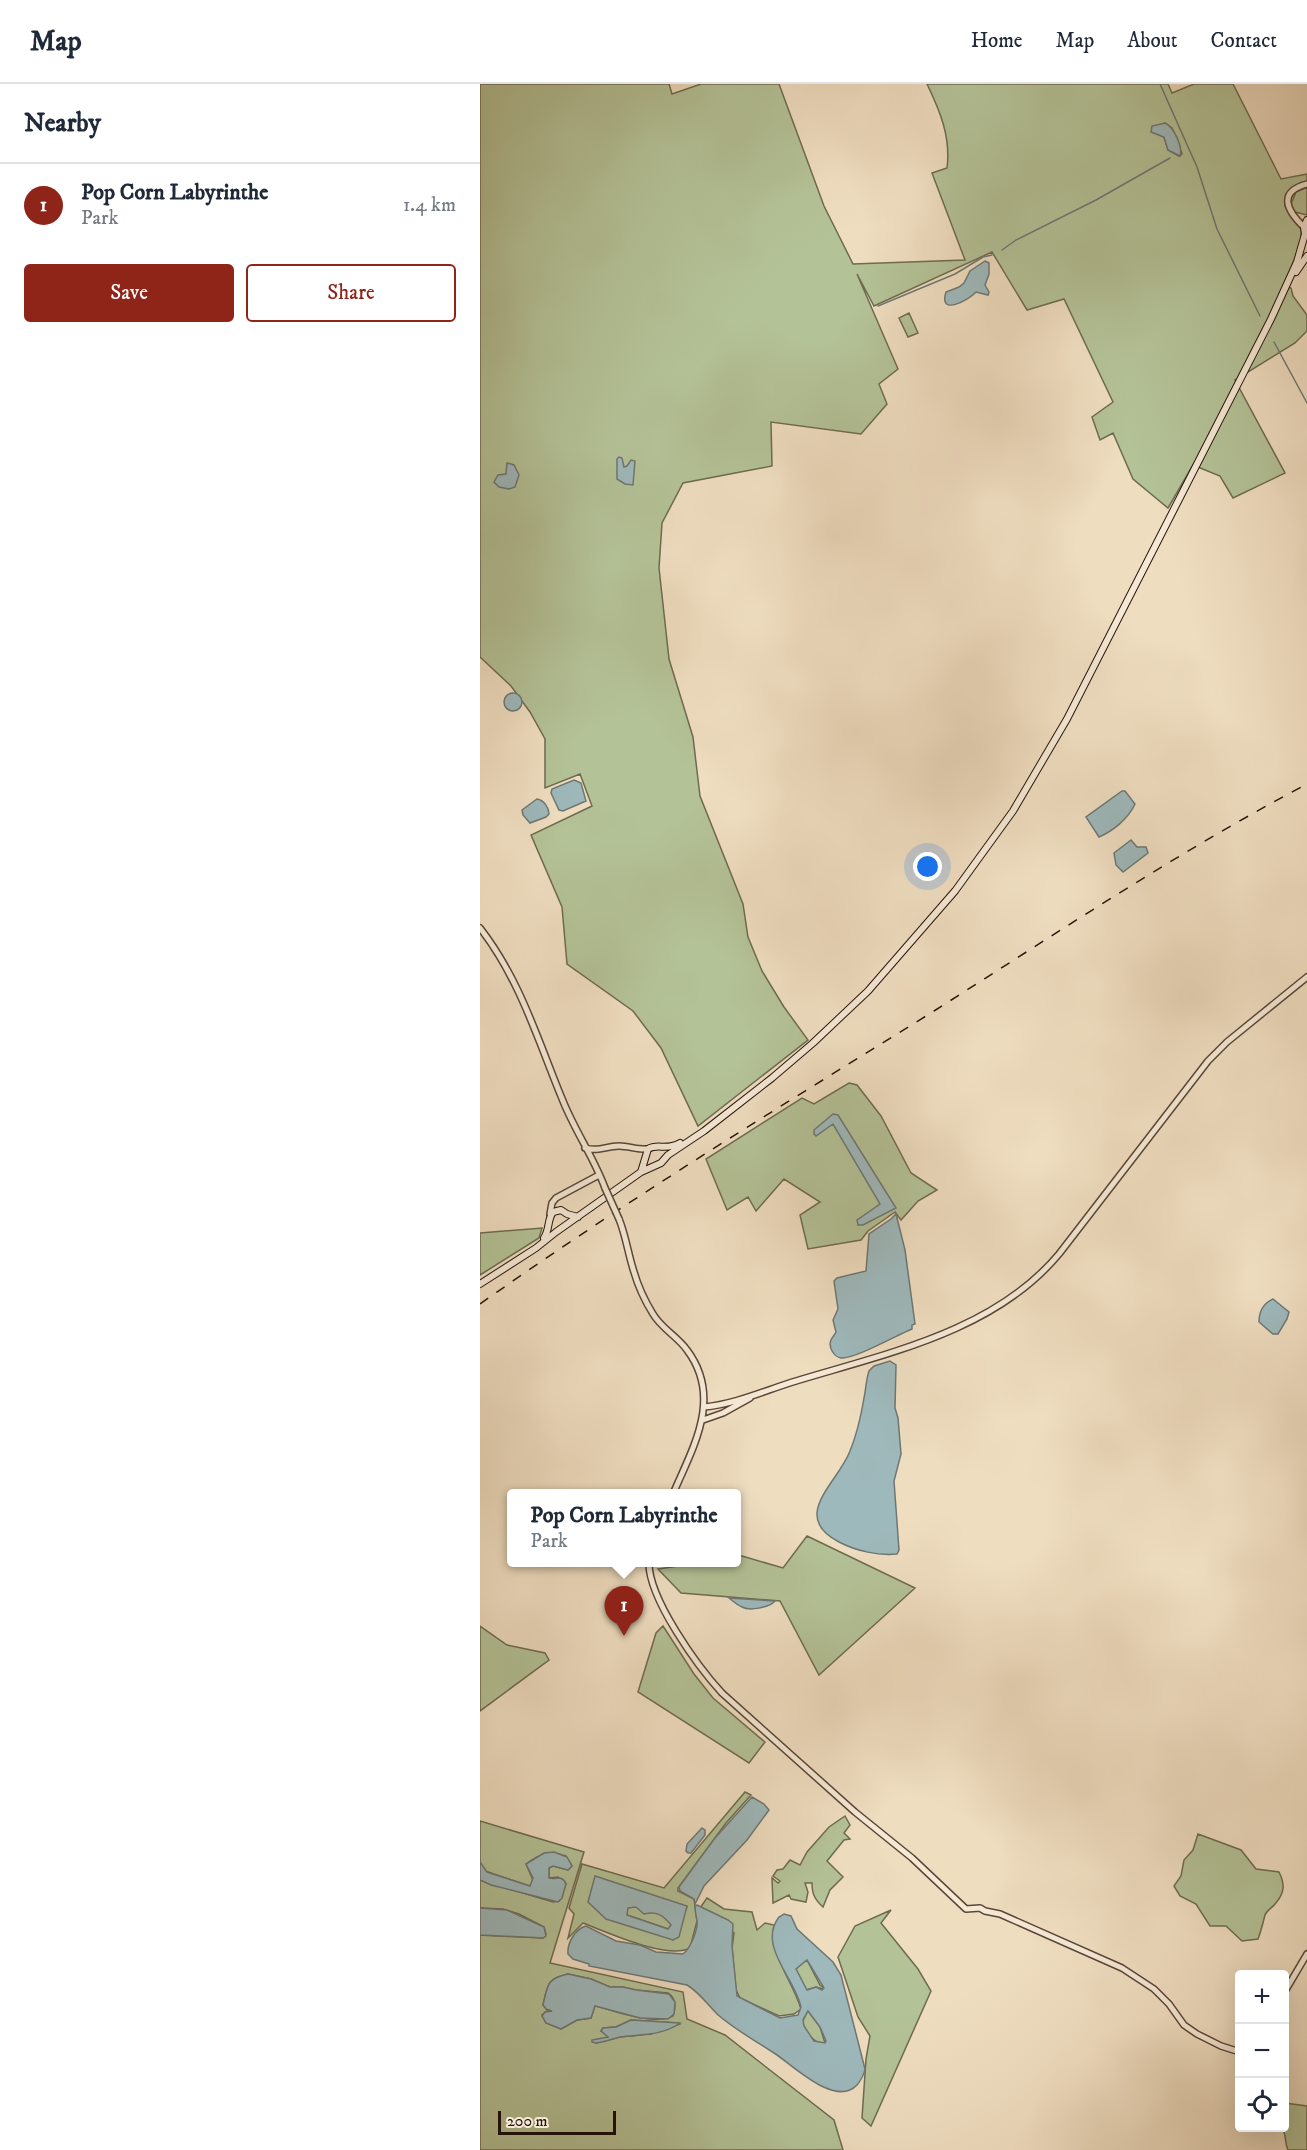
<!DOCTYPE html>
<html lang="en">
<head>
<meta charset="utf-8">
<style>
  body { margin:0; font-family:"IM FELL DW Pica",serif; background:#f6f6f7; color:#1f2937 }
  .controls { position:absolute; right:18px; bottom:18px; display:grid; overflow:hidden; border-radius:6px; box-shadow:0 6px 24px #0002 }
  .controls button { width:54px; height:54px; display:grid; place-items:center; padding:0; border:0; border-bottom:2px solid #e0e1e3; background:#fff; color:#1f2937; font:30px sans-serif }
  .scale { position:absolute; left:18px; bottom:15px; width:118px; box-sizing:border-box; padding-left:6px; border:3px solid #271409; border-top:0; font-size:16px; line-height:21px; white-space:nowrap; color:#271409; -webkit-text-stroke:4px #f5e9d6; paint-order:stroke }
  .you { position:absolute; left:448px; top:783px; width:21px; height:21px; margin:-15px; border:4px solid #fff; border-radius:50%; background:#1a73e8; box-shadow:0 0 0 9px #1a73e833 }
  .badge { display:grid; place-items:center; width:39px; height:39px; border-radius:50%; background:#8f2418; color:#fff; font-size:20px; font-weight:700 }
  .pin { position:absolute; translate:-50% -50px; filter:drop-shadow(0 2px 3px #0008) }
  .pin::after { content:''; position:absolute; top:32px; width:21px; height:18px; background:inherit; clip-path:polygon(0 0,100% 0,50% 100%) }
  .popup { position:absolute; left:27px; top:1405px; width:234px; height:78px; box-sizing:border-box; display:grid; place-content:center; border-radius:6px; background:#fff; filter:drop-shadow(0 2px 4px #0005); font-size:20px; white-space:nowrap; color:#747a83 }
  .popup b { font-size:22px; color:#1f2937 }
  .popup::after { content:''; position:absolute; left:50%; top:100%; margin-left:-12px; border:12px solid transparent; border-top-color:#fff }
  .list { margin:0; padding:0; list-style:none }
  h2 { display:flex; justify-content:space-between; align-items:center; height:78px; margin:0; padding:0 24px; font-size:26px }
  h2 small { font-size:20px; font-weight:400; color:#747a83 }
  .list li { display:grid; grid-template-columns:39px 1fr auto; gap:18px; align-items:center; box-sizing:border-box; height:84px; padding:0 24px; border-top:2px solid #e0e1e3 }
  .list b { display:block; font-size:22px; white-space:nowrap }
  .list p { margin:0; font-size:20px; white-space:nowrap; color:#747a83 }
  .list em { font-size:20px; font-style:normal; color:#747a83 }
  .actions { display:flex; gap:12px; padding:18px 24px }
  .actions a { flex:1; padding:14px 0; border:2px solid #8f2418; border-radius:6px; text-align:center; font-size:21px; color:#8f2418 }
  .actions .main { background:#8f2418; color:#fff }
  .icon { flex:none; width:33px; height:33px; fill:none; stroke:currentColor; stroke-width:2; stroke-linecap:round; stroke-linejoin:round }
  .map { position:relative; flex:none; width:827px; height:2066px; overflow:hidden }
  header { display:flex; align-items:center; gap:36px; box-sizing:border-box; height:84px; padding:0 30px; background:#fff; border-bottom:2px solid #e0e1e3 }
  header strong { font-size:28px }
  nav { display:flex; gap:33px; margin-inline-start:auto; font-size:21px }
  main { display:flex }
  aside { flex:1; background:#fff }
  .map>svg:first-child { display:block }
  .green { fill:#b4c297; stroke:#6e6b50; stroke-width:1.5; fill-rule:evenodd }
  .water { fill:#9eb9bc; stroke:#6e7774; stroke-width:1.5; fill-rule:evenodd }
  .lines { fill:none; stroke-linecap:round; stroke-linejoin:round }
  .stream { stroke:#6e7774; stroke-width:1.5 }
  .tertiary-casing { stroke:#594637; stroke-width:8 }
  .secondary-casing { stroke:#271409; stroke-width:8 }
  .tertiary { stroke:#f5e9d6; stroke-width:5 }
  .secondary { stroke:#f5e9d6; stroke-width:6 }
  .rail { stroke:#271409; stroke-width:1.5; stroke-dasharray:10 10; stroke-linecap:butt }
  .tertiary-bridge-casing { stroke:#594637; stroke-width:8; stroke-linecap:butt }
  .tertiary-bridge { stroke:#f5e9d6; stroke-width:5 }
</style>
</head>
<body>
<header>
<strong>Map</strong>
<nav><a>Home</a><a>Map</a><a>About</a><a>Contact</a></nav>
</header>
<main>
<aside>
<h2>Nearby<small></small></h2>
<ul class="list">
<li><span class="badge">1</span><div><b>Pop Corn Labyrinthe</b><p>Park</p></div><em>1.4 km</em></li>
</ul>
<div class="actions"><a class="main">Save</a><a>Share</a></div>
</aside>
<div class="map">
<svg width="827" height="2066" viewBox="0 0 827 2066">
  <rect width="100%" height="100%" fill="#efddc0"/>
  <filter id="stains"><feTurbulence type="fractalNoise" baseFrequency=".00333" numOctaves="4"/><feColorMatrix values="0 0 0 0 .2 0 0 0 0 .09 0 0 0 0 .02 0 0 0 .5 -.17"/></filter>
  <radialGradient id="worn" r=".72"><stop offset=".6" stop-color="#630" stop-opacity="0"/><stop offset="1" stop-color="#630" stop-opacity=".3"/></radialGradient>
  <path class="green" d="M 0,0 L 189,0 L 192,10 L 221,0 L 299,0 L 344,122 L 373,180 L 485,176 L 452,89 L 467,84 C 471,53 460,27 447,0 L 688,0 L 692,9 L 714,0 L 753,0 L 801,95 L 827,90 L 827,98 C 813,101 807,107 805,122 L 821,145 L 821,159 L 804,201 L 811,204 L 813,212 L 827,231 L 827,247 L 815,259 L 755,296 L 805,389 L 753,414 L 740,392 L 713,381 L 688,424 L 653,395 L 633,349 L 620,356 L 612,333 L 633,318 L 584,215 L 547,226 L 512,168 L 394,222 L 377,190 L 418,285 L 399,300 L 407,320 L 381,350 L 291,338 L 292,382 L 203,399 L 182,439 L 179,484 L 189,575 L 213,653 L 220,712 L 263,820 L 268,853 L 282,887 L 304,923 L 328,956 L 218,1042 L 181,964 L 153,927 L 87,880 L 82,823 L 51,751 L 112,722 L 100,690 L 65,704 L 65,655 L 50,628 L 31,602 L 0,573 ZM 685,39 L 692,44 L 701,67 L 702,70 L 699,72 L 688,66 L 684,53 L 672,48 Z
    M 827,103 L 827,131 L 815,128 L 811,120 L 816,108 Z
    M 429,229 L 438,249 L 428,253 L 419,234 Z
    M 369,999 L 377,1001 L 401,1032 L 431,1089 L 457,1106 L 438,1117 L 421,1136 L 415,1128 L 388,1147 L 381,1156 L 328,1165 L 320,1131 L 340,1118 L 304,1095 L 276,1127 L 268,1113 L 247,1126 L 226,1075 L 322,1014 L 334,1020 Z
    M 62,1144 L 59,1154 L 0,1191 L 0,1149 Z
    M 327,1452 L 435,1504 L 339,1591 L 300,1517 L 201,1509 L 178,1485 L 219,1479 L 256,1478 L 257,1472 L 262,1472 L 303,1484 Z
    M 0,1542 L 27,1561 L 65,1569 L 69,1576 L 0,1627 Z
    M 183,1542 L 214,1590 L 233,1614 L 285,1658 L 269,1679 L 158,1608 L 176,1549 Z
    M 265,1708 L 271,1711 L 246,1739 L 198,1804 L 198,1807 L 214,1815 L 217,1837 L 210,1864 C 187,1876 127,1848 103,1839 L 88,1854 L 94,1830 L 89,1824 L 102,1780 L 184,1804 ZM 108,1818 L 207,1823 L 193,1856 Z
    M 365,1732 L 370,1741 L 364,1749 L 370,1755 L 364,1756 L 347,1777 L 363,1793 L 350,1806 L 343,1823 C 334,1815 332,1809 332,1799 L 325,1799 L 328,1808 L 326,1818 L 311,1815 L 309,1811 L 293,1819 L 292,1794 L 298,1799 L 300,1797 L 293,1792 L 297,1786 L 303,1785 L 310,1776 L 320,1781 L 327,1768 L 349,1743 Z
    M 0,1737 L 104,1768 L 70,1879 L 203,1908 L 207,1935 L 245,1951 L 354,2036 L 363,2066 L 0,2066 L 0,1851 L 63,1854 L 66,1850 L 64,1843 L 39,1830 L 23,1825 L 0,1824 L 0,1796 L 73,1818 L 79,1817 L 86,1800 L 78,1793 L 69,1794 L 69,1784 L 73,1782 L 88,1786 L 92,1782 L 86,1772 C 69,1766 60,1770 46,1780 L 53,1796 L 52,1800 L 49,1802 L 5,1787 L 0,1778 ZM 88,1890 L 111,1895 L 130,1903 L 143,1903 L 156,1906 L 188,1909 C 196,1914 196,1924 193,1932 C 178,1942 132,1927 115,1921 L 111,1934 L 97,1936 L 81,1945 L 66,1939 L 62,1931 L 67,1927 L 72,1927 L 63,1921 C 68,1901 66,1895 88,1890 ZM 151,1936 L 199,1939 L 200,1940 L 171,1950 L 139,1953 L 116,1959 L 113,1958 L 114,1956 L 128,1954 L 128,1951 L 121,1947 L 123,1944 L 136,1943 Z
    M 718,1750 L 761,1766 L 776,1785 L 799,1788 C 805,1800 805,1809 795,1820 C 792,1824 787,1826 785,1831 C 783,1839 781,1847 778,1855 L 762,1857 L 746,1842 L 730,1842 L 716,1820 L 700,1812 L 694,1802 L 701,1792 L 704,1776 L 713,1766 Z
    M 227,1814 L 244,1825 L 272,1828 L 277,1846 L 285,1839 L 294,1841 C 288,1868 313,1898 321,1925 L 314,1930 L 299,1932 L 260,1914 L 256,1906 L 252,1864 L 254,1849 L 233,1829 L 220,1824 Z
    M 156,1822 L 182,1831 L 192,1841 L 188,1845 L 147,1831 L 147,1824 Z
    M 411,1826 L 401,1839 L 438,1885 L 451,1907 L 391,2042 L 382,2034 L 386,1975 L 390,1952 L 378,1933 L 358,1873 L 375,1842 Z
    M 327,1876 L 340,1901 L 344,1904 L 343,1905 L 336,1903 L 326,1906 L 316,1885 L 319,1880 Z
    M 327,1928 L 329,1928 L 340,1943 L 345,1959 C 335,1960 324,1949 323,1938 C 323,1935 326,1931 327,1928 Z
    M 805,2019 L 827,2022 L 827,2066 L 808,2066 C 804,2058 807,2051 802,2044 L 804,2044 Z"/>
  <path class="water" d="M 685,39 C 694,43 703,63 700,72 L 688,66 L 684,53 L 671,48 L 672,42 Z
    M 505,177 L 509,179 L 509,190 L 505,201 L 509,208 L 508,211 L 496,208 C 489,216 458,233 466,208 L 479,203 L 484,199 L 490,187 Z
    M 139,373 L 142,374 L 144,383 L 147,382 L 151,376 L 155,377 L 153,401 L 145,400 L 137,395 L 137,375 Z
    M 27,379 L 34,381 L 39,391 L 35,403 L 29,405 L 19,403 L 14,398 L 18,391 L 26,390 Z
    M24 618a9 9 0 1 1 18 0a9 9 0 1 1-18 0Z
    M 94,696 L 101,699 L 106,717 L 83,727 L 79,726 L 71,709 L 72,705 Z
    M 642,707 L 645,707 L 655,720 C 648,735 633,747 619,753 L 606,733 Z
    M 57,715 C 64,716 69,724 69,730 L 66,733 L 50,739 L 43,731 L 42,726 Z
    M 651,756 L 657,763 L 666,763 L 668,769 L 643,788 L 636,781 L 634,769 Z
    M 353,1030 L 358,1031 L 416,1124 L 383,1141 L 378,1141 L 377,1136 L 400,1120 L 353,1040 L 336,1052 L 334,1050 L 334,1046 Z
    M 416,1130 L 425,1166 L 435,1240 L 432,1241 L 432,1245 C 417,1251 375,1275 361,1274 C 354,1273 348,1263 351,1256 C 351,1255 356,1249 356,1248 L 353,1236 L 358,1225 L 354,1197 L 357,1194 L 386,1187 L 389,1150 L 411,1135 Z
    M 793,1215 L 809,1228 L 807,1235 L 798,1250 L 793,1250 L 779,1238 C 779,1227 784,1219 793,1215 Z
    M 410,1277 L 416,1281 L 415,1324 L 418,1334 L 421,1370 L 414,1397 L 419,1466 L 417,1470 C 399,1472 376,1467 359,1458 C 309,1432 358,1399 370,1367 C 377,1350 381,1332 384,1314 C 386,1305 386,1296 389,1287 L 394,1282 Z
    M 249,1514 L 295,1517 C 289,1524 269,1527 262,1523 C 257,1521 253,1517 249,1514 Z
    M 272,1713 L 284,1720 L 289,1726 L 267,1756 L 224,1802 L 215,1820 L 214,1815 L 200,1807 L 199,1803 L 235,1754 Z
    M 222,1744 L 225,1746 L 225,1751 L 211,1769 L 208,1769 L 206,1767 L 207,1760 Z
    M 74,1768 L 87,1773 L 92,1782 L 88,1786 L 73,1782 L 69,1784 L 69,1794 C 76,1796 82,1790 86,1800 L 82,1814 L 78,1818 L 11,1801 L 0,1796 L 0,1778 L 7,1788 L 50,1802 L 53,1794 L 46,1780 L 64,1769 Z
    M 115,1792 L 207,1822 L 199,1853 L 193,1856 L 126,1835 L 108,1818 ZM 156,1823 L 164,1830 C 177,1827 183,1831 191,1841 L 188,1845 L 147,1831 L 148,1824 Z
    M 217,1821 L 248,1836 L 253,1840 L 252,1862 L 257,1912 L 300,1934 L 318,1931 L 321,1923 C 315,1894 277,1862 299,1833 L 304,1830 L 311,1832 L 317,1845 L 353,1878 L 361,1891 L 385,1985 C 384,1991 381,1996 377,2001 C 355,2024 313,1981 294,1969 C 274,1956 254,1945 237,1930 C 227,1920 219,1908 207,1901 L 109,1882 L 109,1880 L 93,1875 L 88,1870 C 87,1859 95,1845 106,1842 L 136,1857 L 160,1861 L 176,1868 L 203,1870 C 210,1865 218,1846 217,1837 C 216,1831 215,1828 215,1822 ZM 327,1876 L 344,1904 L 342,1906 L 336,1903 L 327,1906 L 316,1885 ZM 328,1927 L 340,1943 L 346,1957 L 345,1959 L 334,1957 L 324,1942 L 323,1936 Z
    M 0,1824 L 27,1826 L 64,1843 L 66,1852 L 63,1854 L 0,1851 Z
    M 88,1890 L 111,1895 L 130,1903 L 143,1903 L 156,1906 L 189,1910 L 195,1918 L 194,1930 L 188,1935 L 160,1934 L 115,1922 L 111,1934 L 97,1936 L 81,1945 L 66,1939 L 62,1932 L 65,1928 L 72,1927 L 66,1925 L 63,1921 C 68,1901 66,1895 88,1890 Z
    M 151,1936 L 200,1939 C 182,1952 161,1950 140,1953 C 132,1955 124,1958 116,1959 L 112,1958 L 112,1956 L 128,1953 L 121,1947 L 123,1944 L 136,1943 Z"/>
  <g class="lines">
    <path class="stream" d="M 680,0 L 717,83 L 737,145 L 780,232
      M 522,166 L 536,156 L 616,116 L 690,74
      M 398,222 L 475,190 L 503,173 L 512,171
      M 794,258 L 827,319"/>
    <defs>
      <path id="tertiary" d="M 824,143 C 807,127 797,108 827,100
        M 0,844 C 41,897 58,957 83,1017 C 95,1047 114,1074 125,1104
        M 105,1064 C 120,1068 125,1062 139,1062 C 149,1062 158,1066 168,1065
        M 70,1130 L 72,1119 L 76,1114 L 119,1091
        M 139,1135 C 146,1152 148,1170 154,1188 C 158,1202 165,1217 173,1230 C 182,1245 197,1252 207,1266 C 243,1314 213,1363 193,1410
        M 224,1323 C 256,1320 286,1306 316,1297 C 408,1269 515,1247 579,1170 L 728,977 L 747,958 L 827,893
        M 223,1336 L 243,1329 L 270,1314
        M 169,1478 C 168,1514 218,1583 242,1609 L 375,1728 L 432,1774 L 486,1825 L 500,1824 L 505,1827 L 520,1830 L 642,1884 L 674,1905 L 689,1920 L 704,1941 L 717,1950 L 741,1962 L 760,1968
        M 804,1909 L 827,1870"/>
      <path id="secondary" d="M 816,188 L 827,172
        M 161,1088 L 168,1065 C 178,1059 186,1067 200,1059
        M 64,1154 C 70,1145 67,1136 73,1128 L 81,1126 L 87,1130 L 98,1133
        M 0,1200 L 56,1164 L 76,1148 L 161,1088 L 181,1079 L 188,1071 L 224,1047 L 292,994 L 333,959 L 388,907 L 475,807 L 533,727 L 587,635 L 791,235 L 817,178 L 825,150 L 824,143 L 827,136"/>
    </defs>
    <use href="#tertiary" class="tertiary-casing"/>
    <use href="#secondary" class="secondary-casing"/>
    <use href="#tertiary" class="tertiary"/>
    <use href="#secondary" class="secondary"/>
    <path class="rail" d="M 0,1220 C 147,1116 301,1022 454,927 C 577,849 698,768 827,700"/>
    <defs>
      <path id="tertiary-bridge" d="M 125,1104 L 139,1135"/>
    </defs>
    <use href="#tertiary-bridge" class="tertiary-bridge-casing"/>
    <use href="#tertiary-bridge" class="tertiary-bridge"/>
  </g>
  <rect width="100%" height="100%" filter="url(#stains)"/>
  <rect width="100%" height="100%" fill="url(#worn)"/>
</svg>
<div class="controls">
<button>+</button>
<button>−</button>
<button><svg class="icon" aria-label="locate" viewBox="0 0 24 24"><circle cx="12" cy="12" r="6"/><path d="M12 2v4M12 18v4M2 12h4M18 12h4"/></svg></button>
</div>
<div class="scale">200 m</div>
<div class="you"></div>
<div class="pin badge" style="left:144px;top:1552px">1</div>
<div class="popup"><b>Pop Corn Labyrinthe</b>Park</div>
</div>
</main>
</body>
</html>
